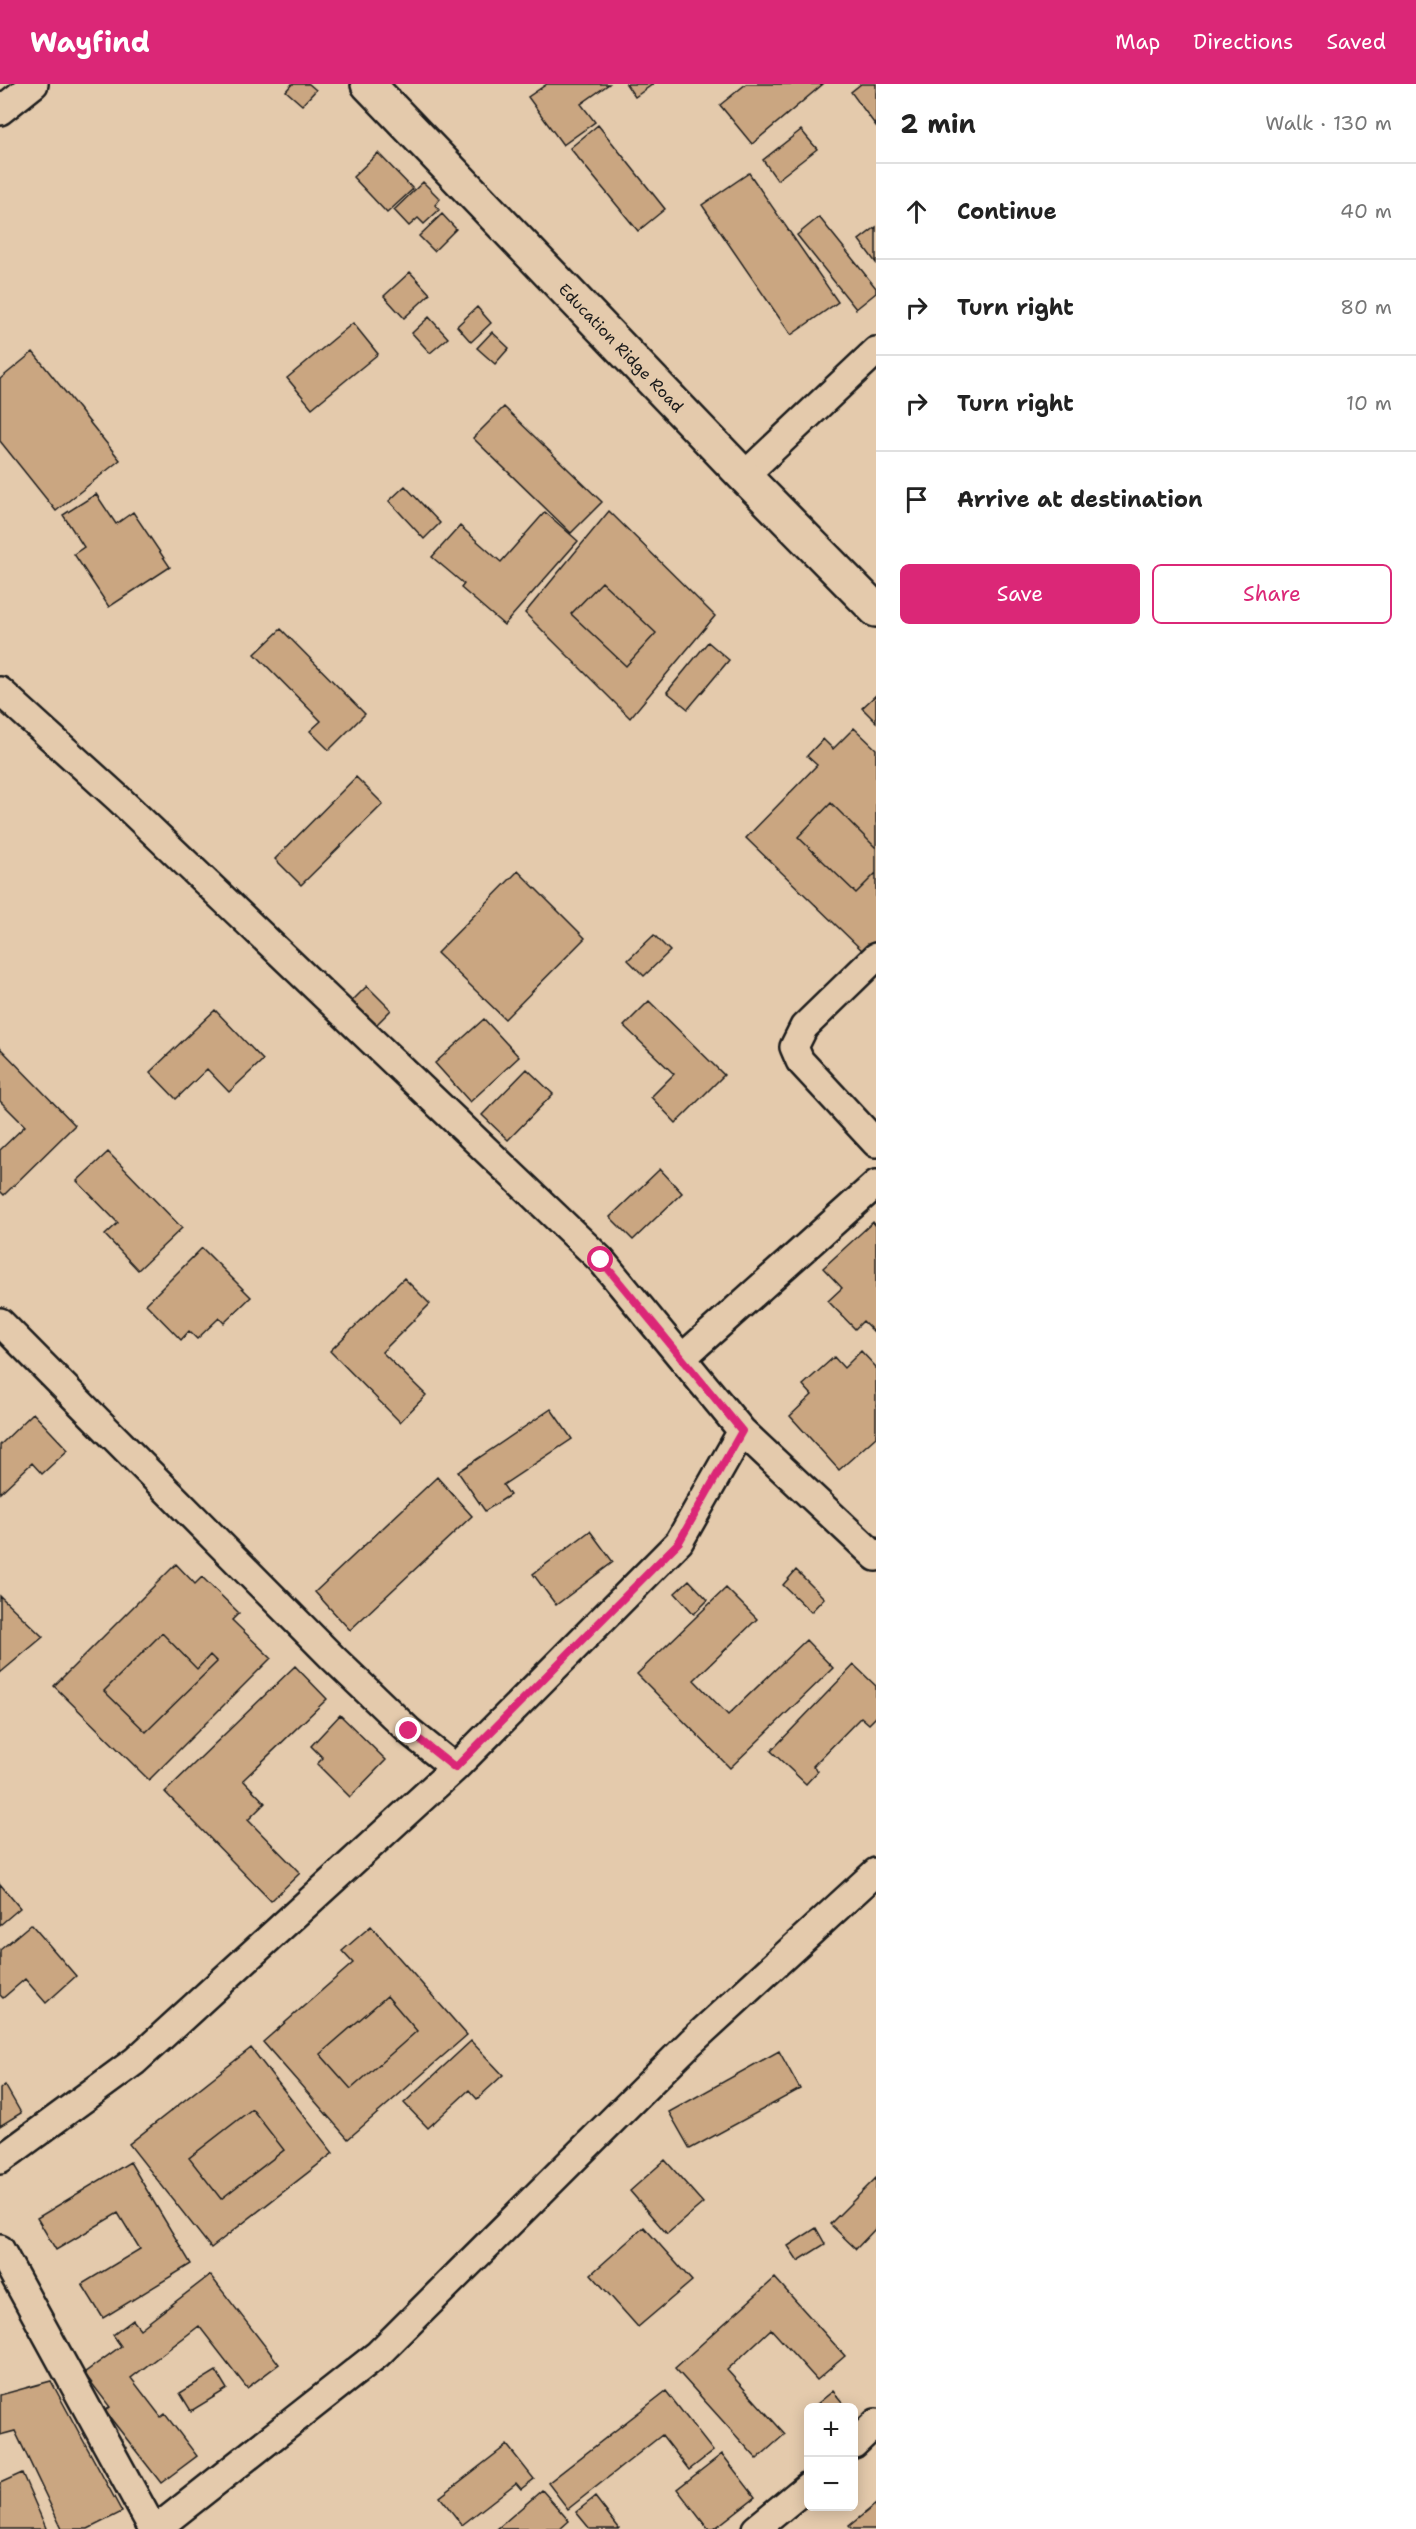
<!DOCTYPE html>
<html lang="en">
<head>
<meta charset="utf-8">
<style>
  body { margin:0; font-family:"Shantell Sans",sans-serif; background:#f2f2f2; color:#222 }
  .controls { position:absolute; right:18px; bottom:18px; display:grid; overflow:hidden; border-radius:9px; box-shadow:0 3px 15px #0003 }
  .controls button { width:54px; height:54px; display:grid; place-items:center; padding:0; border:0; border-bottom:2px solid #e0e0e0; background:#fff; color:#222; font:30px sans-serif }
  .stop { position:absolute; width:18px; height:18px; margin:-14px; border:4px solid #db2777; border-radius:50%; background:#fff }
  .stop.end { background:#db2777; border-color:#fff; box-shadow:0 2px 6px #0008 }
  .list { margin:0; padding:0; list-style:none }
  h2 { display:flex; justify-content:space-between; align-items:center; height:78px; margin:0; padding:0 24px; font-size:26px }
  h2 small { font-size:20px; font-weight:400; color:#767676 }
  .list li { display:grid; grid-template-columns:39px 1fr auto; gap:18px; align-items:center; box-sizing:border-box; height:96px; padding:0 24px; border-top:2px solid #e0e0e0 }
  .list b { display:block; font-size:22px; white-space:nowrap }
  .list em { font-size:20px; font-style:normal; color:#767676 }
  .actions { display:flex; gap:12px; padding:18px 24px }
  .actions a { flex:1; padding:14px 0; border:2px solid #db2777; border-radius:9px; text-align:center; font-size:21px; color:#db2777 }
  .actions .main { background:#db2777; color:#fff }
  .icon { flex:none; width:33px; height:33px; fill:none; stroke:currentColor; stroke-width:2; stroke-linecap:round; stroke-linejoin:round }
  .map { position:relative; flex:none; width:876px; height:2445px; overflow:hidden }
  header { display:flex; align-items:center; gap:36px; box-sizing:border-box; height:84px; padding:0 30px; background:#db2777; color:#fff }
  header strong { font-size:28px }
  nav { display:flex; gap:33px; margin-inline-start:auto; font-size:21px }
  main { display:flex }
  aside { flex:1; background:#fff }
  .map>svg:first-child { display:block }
  .building { fill:#caa681; stroke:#1c1c1c; stroke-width:1.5; fill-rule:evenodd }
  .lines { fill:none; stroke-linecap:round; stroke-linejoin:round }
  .street-casing { stroke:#1c1c1c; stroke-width:32 }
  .secondary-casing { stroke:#1c1c1c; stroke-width:38 }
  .street { stroke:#e4caac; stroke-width:27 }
  .secondary { stroke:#e4caac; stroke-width:33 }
  .route { stroke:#db2777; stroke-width:8 }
  .labels { text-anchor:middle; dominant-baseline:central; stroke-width:5; stroke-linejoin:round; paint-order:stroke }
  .street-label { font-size:16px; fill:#1c1c1c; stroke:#e4caac }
</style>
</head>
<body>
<header>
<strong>Wayfind</strong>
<nav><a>Map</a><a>Directions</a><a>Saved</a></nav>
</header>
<main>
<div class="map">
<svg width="876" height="2445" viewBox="0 0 876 2445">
  <rect width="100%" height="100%" fill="#e4caac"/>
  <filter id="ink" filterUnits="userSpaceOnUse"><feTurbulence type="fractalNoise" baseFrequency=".0167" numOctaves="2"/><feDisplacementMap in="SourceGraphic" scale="12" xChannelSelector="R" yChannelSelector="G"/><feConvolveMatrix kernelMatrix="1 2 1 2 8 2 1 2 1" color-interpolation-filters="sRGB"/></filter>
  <g filter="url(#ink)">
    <path class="building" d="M 292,0 L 309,0 L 316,6 L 302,21 L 286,7 Z
      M 547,0 L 609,0 L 581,20 L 595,38 L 563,61 L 528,13 Z
      M 626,0 L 653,0 L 635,13 Z
      M 746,0 L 823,0 L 752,60 L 720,21 Z
      M 861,0 L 876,0 L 876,42 L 851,8 Z
      M 598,41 L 665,125 L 638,147 L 570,64 Z
      M 801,46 L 817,65 L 777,96 L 763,76 Z
      M 378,69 L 413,105 L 387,129 L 353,93 Z
      M 749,89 L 838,218 L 791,251 L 702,121 Z
      M 423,98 L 440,115 L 435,121 L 439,126 L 424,140 L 418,134 L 409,142 L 394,126 Z
      M 442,130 L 456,145 L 434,167 L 419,152 Z
      M 819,133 L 876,204 L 876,209 L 856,225 L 797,151 Z
      M 876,143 L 876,179 L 859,156 Z
      M 410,188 L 430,210 L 404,234 L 384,212 Z
      M 477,223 L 491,239 L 471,258 L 457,242 Z
      M 429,233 L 448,254 L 430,269 L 412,249 Z
      M 353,239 L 378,270 L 312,324 L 287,294 Z
      M 492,248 L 509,264 L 495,280 L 477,264 Z
      M 33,268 L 120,376 L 56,427 L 0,357 L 0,295 Z
      M 504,323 L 602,418 L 571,449 L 473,354 Z
      M 405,402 L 440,439 L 424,455 L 389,417 Z
      M 96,410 L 116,440 L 133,428 L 170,483 L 109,523 L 74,470 L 84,463 L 63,431 Z
      M 609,427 L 715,532 L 630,634 L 525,529 ZM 602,498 L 656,549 L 626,582 L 571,530 Z
      M 545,428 L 578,457 L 504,541 L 461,504 L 464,500 L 432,473 L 460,442 L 501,478 Z
      M 602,498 L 656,549 L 626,582 L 571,530 Z
      M 281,545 L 365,630 L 329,666 L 310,647 L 321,637 L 255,570 Z
      M 708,558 L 729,576 L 688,625 L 667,608 Z
      M 876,611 L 876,638 L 862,624 Z
      M 854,644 L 876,665 L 876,764 L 831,719 L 798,753 L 856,809 L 876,789 L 876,862 L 867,871 L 746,754 L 817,681 L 807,672 L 823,655 L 833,665 Z
      M 356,693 L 383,720 L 301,801 L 275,775 Z
      M 831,719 L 876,764 L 876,789 L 856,809 L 798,753 Z
      M 518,787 L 585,854 L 505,935 L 437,869 Z
      M 654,851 L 670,867 L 644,892 L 628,876 Z
      M 367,902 L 391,926 L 375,942 L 351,918 Z
      M 649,917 L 724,991 L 676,1039 L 651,1013 L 674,990 L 624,942 Z
      M 215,926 L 263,976 L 229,1008 L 207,985 L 176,1015 L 150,988 Z
      M 484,935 L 519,973 L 470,1018 L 435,979 Z
      M 0,964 L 75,1041 L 4,1111 L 0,1107 L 0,1066 L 25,1042 L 0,1017 Z
      M 527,985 L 553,1010 L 508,1056 L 482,1031 Z
      M 108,1068 L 182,1144 L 138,1186 L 105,1151 L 118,1139 L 77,1097 Z
      M 660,1085 L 682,1109 L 633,1156 L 610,1133 Z
      M 873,1138 L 876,1142 L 876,1250 L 863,1237 L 855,1245 L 828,1217 L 842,1204 L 823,1184 Z
      M 202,1164 L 251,1213 L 224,1239 L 219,1234 L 197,1255 L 189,1247 L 181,1256 L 146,1220 Z
      M 404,1194 L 430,1220 L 382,1268 L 426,1311 L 400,1338 L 330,1267 Z
      M 861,1267 L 876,1283 L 876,1353 L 839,1386 L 790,1332 L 812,1311 L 803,1301 L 834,1273 L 844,1284 Z
      M 551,1325 L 572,1355 L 503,1401 L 510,1411 L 485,1427 L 458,1388 Z
      M 33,1329 L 68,1366 L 42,1390 L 32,1379 L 0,1409 L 0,1361 Z
      M 437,1393 L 472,1432 L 350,1546 L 315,1508 Z
      M 590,1447 L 613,1478 L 556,1521 L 533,1490 Z
      M 176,1480 L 195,1500 L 202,1493 L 239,1529 L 232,1536 L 271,1574 L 149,1696 L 54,1602 ZM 162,1549 L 197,1585 L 210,1571 L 217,1578 L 146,1648 L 104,1607 Z
      M 796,1486 L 824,1514 L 811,1528 L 783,1501 Z
      M 689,1496 L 708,1516 L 694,1530 L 675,1509 Z
      M 726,1504 L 757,1535 L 694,1596 L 728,1631 L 806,1556 L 833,1584 L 730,1684 L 637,1590 Z
      M 0,1512 L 43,1553 L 0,1589 Z
      M 162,1549 L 197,1585 L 210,1571 L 217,1578 L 146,1648 L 104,1607 Z
      M 854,1581 L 876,1602 L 876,1633 L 869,1640 L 861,1633 L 813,1682 L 818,1687 L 806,1700 L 771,1667 Z
      M 295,1582 L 327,1615 L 243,1696 L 265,1719 L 248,1736 L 300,1789 L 271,1817 L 165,1708 Z
      M 340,1631 L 386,1676 L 350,1713 L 317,1680 L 323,1674 L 311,1662 Z
      M 0,1800 L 20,1824 L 0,1841 Z
      M 31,1840 L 76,1892 L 46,1919 L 25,1895 L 3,1914 L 0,1911 L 0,1866 Z
      M 371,1842 L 467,1951 L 348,2055 L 263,1958 L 353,1879 L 342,1867 ZM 387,1912 L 417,1947 L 351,2005 L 320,1970 Z
      M 387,1912 L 417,1947 L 351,2005 L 320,1970 Z
      M 471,1957 L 503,1991 L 477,2015 L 469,2006 L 428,2044 L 404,2019 Z
      M 251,1964 L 333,2069 L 211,2164 L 129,2060 ZM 252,2025 L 284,2066 L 221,2115 L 189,2074 Z
      M 779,1967 L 800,2005 L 690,2065 L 669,2028 Z
      M 5,2001 L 21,2029 L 0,2042 L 0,2005 Z
      M 252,2025 L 284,2066 L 221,2115 L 189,2074 Z
      M 665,2076 L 703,2119 L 667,2150 L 630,2107 Z
      M 130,2078 L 191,2180 L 103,2234 L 82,2200 L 140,2165 L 118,2129 L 56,2166 L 37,2134 Z
      M 876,2094 L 876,2144 L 856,2165 L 830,2140 Z
      M 644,2143 L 692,2197 L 638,2243 L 591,2190 Z
      M 816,2144 L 825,2160 L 798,2177 L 788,2162 Z
      M 210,2191 L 279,2280 L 247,2304 L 199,2242 L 131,2294 L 161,2333 L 165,2330 L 197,2372 L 161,2399 L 105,2327 L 110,2323 L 84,2289 L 121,2262 L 113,2251 L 133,2236 L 140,2245 Z
      M 775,2194 L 845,2272 L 817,2296 L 771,2245 L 727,2286 L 785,2350 L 757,2375 L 675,2284 Z
      M 216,2287 L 227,2305 L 191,2327 L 180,2309 Z
      M 51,2297 L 122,2428 L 88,2445 L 62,2445 L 15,2347 L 0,2351 L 0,2311 Z
      M 666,2307 L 713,2367 L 689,2386 L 662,2351 L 568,2425 L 548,2399 Z
      M 833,2307 L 847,2324 L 818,2324 L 816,2321 Z
      M 507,2361 L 534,2395 L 521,2405 L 516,2399 L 462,2441 L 440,2413 Z
      M 722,2370 L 755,2413 L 714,2445 L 708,2445 L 677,2405 Z
      M 22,2389 L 46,2444 L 45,2445 L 0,2445 L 0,2399 Z
      M 542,2406 L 569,2437 L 560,2445 L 497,2445 Z
      M 595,2413 L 619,2444 L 618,2445 L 590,2445 L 576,2428 Z
      M 876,2420 L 876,2445 L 852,2445 L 849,2442 Z"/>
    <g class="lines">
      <defs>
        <path id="street" d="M 0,27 L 34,0
          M 744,392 L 876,267
          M 0,607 L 119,715 L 601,1176 L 742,1347 L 876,1473
          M 876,873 L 804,943 L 794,963 L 800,977 L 876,1059
          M 0,1238 L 333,1574 L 409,1647 L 455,1684
          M 682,1274 L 876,1100
          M 0,2076 L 135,1977 L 455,1684 L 679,1458 L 742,1347
          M 0,2165 L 153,2445
          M 854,2360 L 876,2339
          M 156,2445 L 378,2270 L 691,1958 L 876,1788
          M 756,2445 L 808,2402"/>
        <path id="secondary" d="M 368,0 L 744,392 L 876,526"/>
      </defs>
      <use href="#street" class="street-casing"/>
      <use href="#secondary" class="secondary-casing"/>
      <use href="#street" class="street"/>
      <use href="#secondary" class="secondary"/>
    </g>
  </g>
  <g class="lines" filter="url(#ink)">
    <path class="route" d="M 409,1647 L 455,1684 L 679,1458 L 742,1347 L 601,1176"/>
  </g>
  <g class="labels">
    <g class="street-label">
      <text transform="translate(621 264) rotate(46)">Education Ridge Road</text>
    </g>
  </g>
</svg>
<div class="controls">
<button>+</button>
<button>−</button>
</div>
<div class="stop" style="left:601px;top:1176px"></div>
<div class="stop end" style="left:409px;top:1647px"></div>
</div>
<aside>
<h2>2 min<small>Walk · 130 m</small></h2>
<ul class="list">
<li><svg class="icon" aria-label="ahead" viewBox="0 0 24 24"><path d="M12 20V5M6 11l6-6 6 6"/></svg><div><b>Continue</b></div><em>40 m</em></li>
<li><svg class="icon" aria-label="right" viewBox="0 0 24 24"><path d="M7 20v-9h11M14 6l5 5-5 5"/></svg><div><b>Turn right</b></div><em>80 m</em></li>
<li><svg class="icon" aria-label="right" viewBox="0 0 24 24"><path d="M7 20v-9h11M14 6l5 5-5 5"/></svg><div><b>Turn right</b></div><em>10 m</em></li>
<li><svg class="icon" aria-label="arrive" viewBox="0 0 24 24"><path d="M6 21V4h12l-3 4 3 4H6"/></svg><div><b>Arrive at destination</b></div></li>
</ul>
<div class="actions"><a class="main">Save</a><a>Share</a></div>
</aside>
</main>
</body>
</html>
